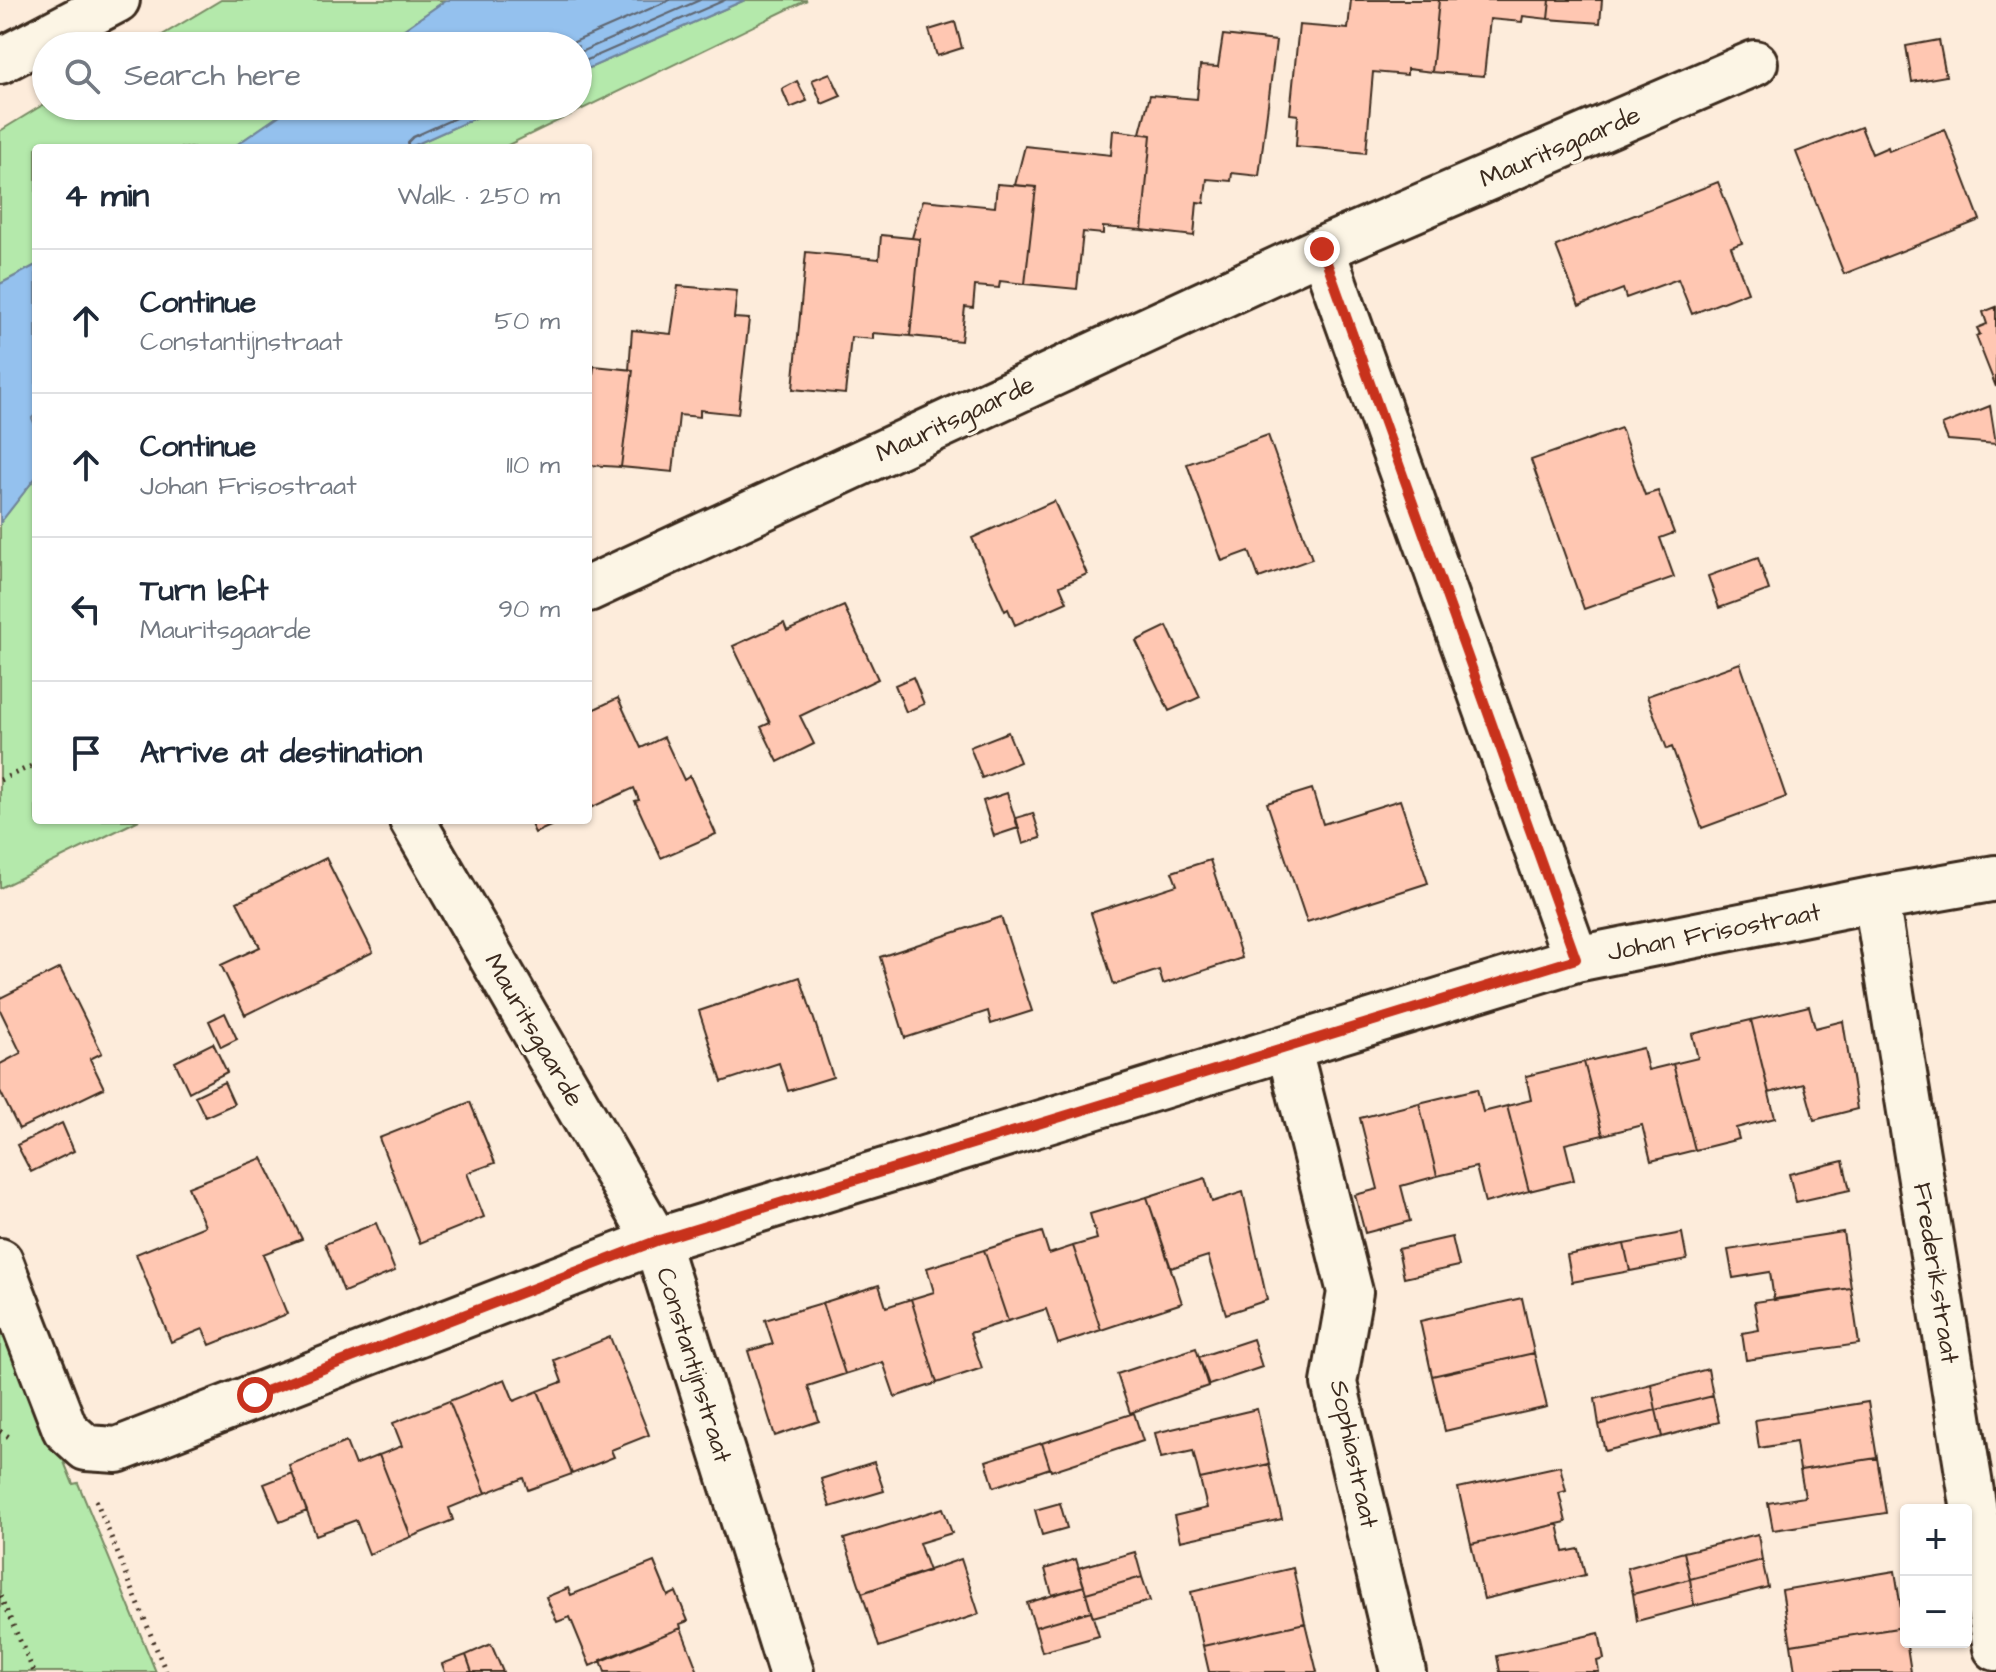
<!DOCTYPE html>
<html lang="en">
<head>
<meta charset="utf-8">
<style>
  body { margin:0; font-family:"Architects Daughter",sans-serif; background:#f2f2f3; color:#1f2937 }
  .controls { position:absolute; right:24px; bottom:24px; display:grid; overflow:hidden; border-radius:8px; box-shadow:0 2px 6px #0004 }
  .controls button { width:72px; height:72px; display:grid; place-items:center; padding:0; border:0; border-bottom:2px solid #e0e1e3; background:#fff; color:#1f2937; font:40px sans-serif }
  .stop { position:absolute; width:24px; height:24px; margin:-18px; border:6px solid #c8321e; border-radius:50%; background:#fff }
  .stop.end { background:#c8321e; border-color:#fff; box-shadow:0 2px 8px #0008 }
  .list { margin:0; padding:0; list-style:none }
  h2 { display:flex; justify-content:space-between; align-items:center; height:104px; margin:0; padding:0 32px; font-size:34px }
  h2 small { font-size:26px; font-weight:400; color:#747a83 }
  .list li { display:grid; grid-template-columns:52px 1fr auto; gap:24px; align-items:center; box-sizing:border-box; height:144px; padding:0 32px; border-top:2px solid #e0e1e3 }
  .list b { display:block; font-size:30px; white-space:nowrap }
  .list p { margin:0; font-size:26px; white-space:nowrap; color:#747a83 }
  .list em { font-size:26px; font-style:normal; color:#747a83 }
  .icon { flex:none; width:44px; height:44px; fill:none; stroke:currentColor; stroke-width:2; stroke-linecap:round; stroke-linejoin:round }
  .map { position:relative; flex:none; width:1996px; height:1672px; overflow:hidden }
  .search { position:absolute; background:#fff; box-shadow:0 2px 6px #0004; left:32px; top:32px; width:560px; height:88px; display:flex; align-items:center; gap:20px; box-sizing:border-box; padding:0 28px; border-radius:44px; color:#747a83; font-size:30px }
  .panel { position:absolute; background:#fff; box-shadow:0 2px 6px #0004; left:32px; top:144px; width:560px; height:680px; border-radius:8px }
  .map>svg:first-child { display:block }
  .green { fill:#b4e9ab; stroke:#788a64; stroke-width:2 }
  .water { fill:#94c1ee; stroke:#70859b; stroke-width:2 }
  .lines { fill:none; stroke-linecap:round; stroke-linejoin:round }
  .shore { stroke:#5f6671; stroke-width:2 }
  .building { fill:#ffc7b2; stroke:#3b2a1e; stroke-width:2 }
  .minor-casing { stroke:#3b2a1e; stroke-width:50 }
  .path { stroke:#3b2a1e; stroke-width:5; stroke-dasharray:2 6; stroke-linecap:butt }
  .minor { stroke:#fcf5e5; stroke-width:44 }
  .route { stroke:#c8321e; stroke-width:10 }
  .labels { text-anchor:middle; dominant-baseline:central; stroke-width:6; stroke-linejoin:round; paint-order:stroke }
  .street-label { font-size:26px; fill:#3b2a1e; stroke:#fcf5e5 }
</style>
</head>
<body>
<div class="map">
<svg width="1996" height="1672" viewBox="0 0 1996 1672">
  <rect width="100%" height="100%" fill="#fdecdb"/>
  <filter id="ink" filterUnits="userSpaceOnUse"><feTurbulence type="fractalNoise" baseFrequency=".0125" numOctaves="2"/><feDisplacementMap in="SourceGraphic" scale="16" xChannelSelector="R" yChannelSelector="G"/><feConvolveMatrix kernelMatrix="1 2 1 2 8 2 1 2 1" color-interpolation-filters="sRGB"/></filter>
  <g filter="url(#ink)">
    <path class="green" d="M 221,0 L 446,0 L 380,46 L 144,46 Z
      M 745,0 L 807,0 L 502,148 L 408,148 L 502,106 L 578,106 L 578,73 Z
      M 46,103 L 46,106 L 293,106 L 232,148 L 36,148 L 36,265 L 0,284 L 0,131 Z
      M 36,477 L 36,820 L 139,820 L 0,888 L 0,523 Z
      M 0,1304 L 73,1484 L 78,1483 L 156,1672 L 0,1672 Z"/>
    <path class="water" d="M 446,0 L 745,0 L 578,73 L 578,46 L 380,46 Z
      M 293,106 L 502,106 L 408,148 L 232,148 Z
      M 36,265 L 36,414 L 32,418 L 36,428 L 36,477 L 0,523 L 0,284 Z"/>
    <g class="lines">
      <path class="shore" d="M 565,46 L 670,0
        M 578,53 L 700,0
        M 578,64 L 725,0
        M 408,148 L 408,142 L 413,137 L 482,106"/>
    </g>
    <path class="building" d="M 1351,0 L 1439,0 L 1432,72 L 1407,69 L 1407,75 L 1373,72 L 1366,153 L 1296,146 L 1298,115 L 1290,114 L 1299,25 L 1348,29 Z
      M 1439,0 L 1550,0 L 1548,19 L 1523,16 L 1522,22 L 1490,19 L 1484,76 L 1432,72 Z
      M 1550,0 L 1602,0 L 1600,23 L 1548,19 Z
      M 955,22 L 962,48 L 937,56 L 929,30 Z
      M 1223,35 L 1276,41 L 1259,176 L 1232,173 L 1231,181 L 1207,179 L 1204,203 L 1197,202 L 1194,236 L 1142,230 L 1151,135 L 1140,133 L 1150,95 L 1197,99 L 1200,66 L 1218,67 Z
      M 1939,40 L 1946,76 L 1912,82 L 1906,46 Z
      M 830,73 L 841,96 L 822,104 L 812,80 Z
      M 797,81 L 807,101 L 790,108 L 782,89 Z
      M 1861,127 L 1872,154 L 1888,147 L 1889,151 L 1945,129 L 1980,220 L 1844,274 L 1796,152 Z
      M 1113,130 L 1151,135 L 1142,230 L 1103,227 L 1103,234 L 1083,232 L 1077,289 L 1025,284 L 1036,187 L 1015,185 L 1025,146 L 1111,155 Z
      M 1718,182 L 1742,243 L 1731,247 L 1748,292 L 1692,314 L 1678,279 L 1626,298 L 1623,289 L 1579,306 L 1556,246 Z
      M 997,184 L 1036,187 L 1025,284 L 1000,281 L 999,288 L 975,286 L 973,308 L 965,307 L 961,341 L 910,336 L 920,239 L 912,238 L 923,200 L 995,207 Z
      M 881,235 L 920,239 L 910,336 L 873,333 L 873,339 L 851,337 L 845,394 L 793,389 L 806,252 L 879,259 Z
      M 678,286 L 737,291 L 734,318 L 749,319 L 738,414 L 700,410 L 700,417 L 679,415 L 673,472 L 621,467 L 633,370 L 629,370 L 632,330 L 671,334 Z
      M 1996,307 L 1996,387 L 1976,336 L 1980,334 L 1977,328 L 1987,324 L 1983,312 Z
      M 594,366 L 633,370 L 621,467 L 588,465 L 588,390 L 591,390 Z
      M 1990,406 L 1996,444 L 1948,440 L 1942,425 Z
      M 1621,428 L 1645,495 L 1658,491 L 1674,533 L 1660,538 L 1674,577 L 1584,609 L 1531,460 Z
      M 1268,435 L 1312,559 L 1259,578 L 1249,551 L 1222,561 L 1187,464 Z
      M 1054,501 L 1087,574 L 1060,586 L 1067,602 L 1015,625 L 1008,609 L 1005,611 L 972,538 Z
      M 1758,558 L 1769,590 L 1719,608 L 1708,576 Z
      M 844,606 L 878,679 L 800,716 L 814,744 L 778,762 L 761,727 L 770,723 L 733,646 L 784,623 L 787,631 Z
      M 1167,626 L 1200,697 L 1169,711 L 1136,641 Z
      M 1740,663 L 1786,797 L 1702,828 L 1672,747 L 1667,749 L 1647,696 Z
      M 913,677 L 924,704 L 906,712 L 895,685 Z
      M 618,698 L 641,748 L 664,737 L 684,780 L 690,776 L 716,834 L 661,858 L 635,801 L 639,800 L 634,788 L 588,809 L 588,712 Z
      M 1008,732 L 1020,762 L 982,778 L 970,747 Z
      M 1312,789 L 1323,824 L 1400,800 L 1428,883 L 1307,922 L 1267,803 Z
      M 1007,793 L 1018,828 L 994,836 L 983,801 Z
      M 1033,813 L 1041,838 L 1023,844 L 1016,818 Z
      M 529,820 L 564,820 L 535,833 Z
      M 326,858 L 373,952 L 245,1015 L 221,965 L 260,947 L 237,902 Z
      M 1210,860 L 1242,958 L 1163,984 L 1159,970 L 1114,985 L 1091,913 L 1177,885 L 1172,872 Z
      M 1001,917 L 1032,1011 L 991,1024 L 988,1011 L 905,1038 L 880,957 Z
      M 60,968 L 102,1053 L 90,1059 L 104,1088 L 19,1129 L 0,1091 L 0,1064 L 21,1053 L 0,1010 L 0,998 Z
      M 800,977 L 833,1077 L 788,1091 L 779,1063 L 722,1082 L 699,1011 Z
      M 1809,1006 L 1815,1028 L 1843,1021 L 1857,1109 L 1814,1120 L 1804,1084 L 1769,1093 L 1751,1020 Z
      M 225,1013 L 237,1039 L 221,1047 L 209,1021 Z
      M 1751,1020 L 1775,1118 L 1736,1128 L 1739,1139 L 1695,1150 L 1673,1064 L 1698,1058 L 1692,1034 Z
      M 213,1043 L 227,1072 L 189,1092 L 175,1062 Z
      M 1643,1048 L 1648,1070 L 1673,1064 L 1695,1150 L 1651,1161 L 1642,1125 L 1603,1135 L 1584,1062 Z
      M 1584,1062 L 1603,1135 L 1565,1144 L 1574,1180 L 1529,1191 L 1507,1106 L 1531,1100 L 1526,1076 Z
      M 224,1082 L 234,1104 L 205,1117 L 195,1096 Z
      M 1477,1089 L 1483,1112 L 1507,1106 L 1529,1191 L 1485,1203 L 1476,1167 L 1437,1176 L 1419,1103 Z
      M 470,1102 L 495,1163 L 467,1173 L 484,1217 L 420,1243 L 379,1138 Z
      M 1419,1103 L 1437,1176 L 1401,1186 L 1410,1221 L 1365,1233 L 1355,1195 L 1378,1189 L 1360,1118 Z
      M 62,1123 L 74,1151 L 31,1172 L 17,1145 Z
      M 262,1158 L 302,1239 L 263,1254 L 287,1314 L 210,1345 L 203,1329 L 171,1342 L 136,1254 L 205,1226 L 188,1187 Z
      M 1843,1161 L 1850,1190 L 1796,1202 L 1789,1174 Z
      M 1205,1178 L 1212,1202 L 1243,1192 L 1267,1300 L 1226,1314 L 1208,1256 L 1171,1268 L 1147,1197 Z
      M 1147,1197 L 1182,1303 L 1101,1330 L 1073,1246 L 1097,1239 L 1090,1214 Z
      M 376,1223 L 395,1271 L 344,1292 L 325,1244 Z
      M 1042,1232 L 1049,1254 L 1073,1246 L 1101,1330 L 1058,1344 L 1046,1309 L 1008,1321 L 984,1250 Z
      M 1843,1232 L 1851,1288 L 1774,1300 L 1770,1272 L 1733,1278 L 1728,1250 Z
      M 1682,1233 L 1687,1260 L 1630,1271 L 1624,1244 Z
      M 1452,1237 L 1459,1266 L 1404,1278 L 1398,1249 Z
      M 1624,1244 L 1630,1271 L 1572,1282 L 1567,1255 Z
      M 984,1250 L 1008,1321 L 970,1333 L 982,1368 L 937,1383 L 911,1299 L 934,1292 L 927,1268 Z
      M 879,1285 L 886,1307 L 911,1299 L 937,1383 L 895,1397 L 883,1362 L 845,1374 L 822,1303 Z
      M 1851,1288 L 1859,1344 L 1746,1360 L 1742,1333 L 1759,1330 L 1754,1302 Z
      M 1522,1298 L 1534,1353 L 1432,1376 L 1420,1321 Z
      M 822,1303 L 845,1374 L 808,1386 L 819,1421 L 775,1436 L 748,1351 L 773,1344 L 765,1320 Z
      M 610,1337 L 649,1435 L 611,1450 L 614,1457 L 572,1474 L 538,1391 L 562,1382 L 554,1360 Z
      M 1253,1339 L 1262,1367 L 1209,1385 L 1199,1357 Z
      M 1196,1348 L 1208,1386 L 1130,1413 L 1117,1374 Z
      M 1534,1353 L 1547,1407 L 1445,1431 L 1432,1376 Z
      M 1708,1369 L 1713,1396 L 1656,1410 L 1651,1384 Z
      M 505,1379 L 514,1401 L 538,1391 L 572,1474 L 528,1490 L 524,1478 L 486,1493 L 449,1401 Z
      M 1651,1384 L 1656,1410 L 1599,1425 L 1595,1399 Z
      M 1713,1396 L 1719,1422 L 1662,1437 L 1656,1410 Z
      M 449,1401 L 486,1493 L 449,1508 L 453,1520 L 411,1537 L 379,1455 L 402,1446 L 393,1423 Z
      M 1868,1402 L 1877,1458 L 1800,1470 L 1796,1442 L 1759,1448 L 1755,1420 Z
      M 1257,1409 L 1269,1464 L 1200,1479 L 1193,1451 L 1161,1458 L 1155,1433 Z
      M 1656,1410 L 1662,1437 L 1605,1451 L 1599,1425 Z
      M 1134,1413 L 1143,1441 L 1051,1471 L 1042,1443 Z
      M 346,1442 L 355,1465 L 379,1455 L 411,1537 L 369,1554 L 356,1520 L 316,1535 L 289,1465 Z
      M 1042,1443 L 1050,1468 L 994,1487 L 986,1461 Z
      M 1877,1458 L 1886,1513 L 1773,1530 L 1768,1503 L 1805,1497 L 1800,1470 Z
      M 874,1462 L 884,1491 L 830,1507 L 821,1479 Z
      M 1269,1464 L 1282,1519 L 1180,1541 L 1174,1516 L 1207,1508 L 1200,1479 Z
      M 1560,1466 L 1566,1491 L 1559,1493 L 1566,1522 L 1471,1544 L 1458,1488 Z
      M 292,1473 L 307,1511 L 280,1522 L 264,1484 Z
      M 1060,1503 L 1067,1528 L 1042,1535 L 1035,1510 Z
      M 943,1508 L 952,1533 L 919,1543 L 929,1571 L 862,1593 L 844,1539 Z
      M 1558,1524 L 1564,1552 L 1579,1549 L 1585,1575 L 1484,1599 L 1471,1544 Z
      M 1758,1534 L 1762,1560 L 1690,1579 L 1684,1552 Z
      M 1135,1552 L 1142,1577 L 1086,1593 L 1078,1568 Z
      M 1684,1552 L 1690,1579 L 1633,1594 L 1627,1568 Z
      M 961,1559 L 979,1614 L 879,1647 L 862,1593 Z
      M 1076,1559 L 1084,1586 L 1052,1595 L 1045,1569 Z
      M 1762,1560 L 1768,1587 L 1694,1606 L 1690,1579 Z
      M 654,1562 L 668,1596 L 676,1592 L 688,1621 L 680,1624 L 681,1628 L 590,1666 L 570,1617 L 557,1622 L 546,1597 L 568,1588 L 571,1595 Z
      M 1293,1568 L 1305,1623 L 1203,1646 L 1191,1592 Z
      M 1895,1571 L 1904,1627 L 1791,1645 L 1782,1590 Z
      M 1142,1577 L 1150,1601 L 1093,1617 L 1086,1593 Z
      M 1690,1579 L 1694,1606 L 1637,1621 L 1633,1594 Z
      M 1084,1586 L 1091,1611 L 1035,1627 L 1027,1603 Z
      M 1091,1611 L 1099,1636 L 1042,1652 L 1035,1627 Z
      M 1305,1623 L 1317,1672 L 1209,1672 L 1203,1646 Z
      M 1904,1627 L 1911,1672 L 1795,1672 L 1791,1645 Z
      M 681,1628 L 698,1672 L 605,1672 L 601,1660 Z
      M 1599,1633 L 1604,1659 L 1597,1661 L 1599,1672 L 1500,1672 L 1497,1656 Z
      M 491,1644 L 503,1672 L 472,1672 L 466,1655 Z
      M 466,1655 L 472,1672 L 445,1672 L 442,1664 Z"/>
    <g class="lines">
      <defs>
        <path id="minor" d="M 0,61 L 117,0
          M 1322,249 L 1576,959
          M 588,589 L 1322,249 L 1755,63
          M 412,820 L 656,1241 L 1576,959 L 1876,899 L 1996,878
          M 1876,899 L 1996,1648
          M 1289,1049 L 1350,1292 L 1334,1383 L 1403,1672
          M 0,1261 L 65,1429 L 86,1448 L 117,1450 L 656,1241 L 791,1672"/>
      </defs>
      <use href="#minor" class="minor-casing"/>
      <path class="path" d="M 0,780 L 36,764
        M 0,1431 L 12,1439
        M 96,1500 L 166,1672
        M 0,1596 L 34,1672"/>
      <use href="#minor" class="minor"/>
    </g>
  </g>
  <g class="lines" filter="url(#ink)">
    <path class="route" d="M 255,1395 L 656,1241 L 1576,959 L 1322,249"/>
  </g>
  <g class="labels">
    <g class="street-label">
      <text transform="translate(1560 147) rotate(-23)">Mauritsgaarde</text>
      <text transform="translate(955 419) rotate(-25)">Mauritsgaarde</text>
      <text transform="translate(1714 932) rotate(-11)">Johan Frisostraat</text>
      <text transform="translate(534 1030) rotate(60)">Mauritsgaarde</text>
      <text transform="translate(1936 1273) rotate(81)">Frederikstraat</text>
      <text transform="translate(694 1365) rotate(73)">Constantijnstraat</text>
      <text transform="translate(1354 1454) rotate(78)">Sophiastraat</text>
    </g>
  </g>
</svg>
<div class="controls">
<button>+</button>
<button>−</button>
</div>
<div class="stop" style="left:255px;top:1395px"></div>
<div class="stop end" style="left:1322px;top:249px"></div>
<div class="search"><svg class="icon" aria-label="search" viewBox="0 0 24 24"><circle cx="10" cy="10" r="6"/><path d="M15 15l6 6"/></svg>Search here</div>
<section class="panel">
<h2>4 min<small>Walk · 250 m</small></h2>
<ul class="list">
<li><svg class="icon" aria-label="ahead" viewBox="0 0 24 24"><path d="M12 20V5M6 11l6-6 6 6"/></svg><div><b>Continue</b><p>Constantijnstraat</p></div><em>50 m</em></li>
<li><svg class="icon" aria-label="ahead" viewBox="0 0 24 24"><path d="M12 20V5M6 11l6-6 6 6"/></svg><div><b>Continue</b><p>Johan Frisostraat</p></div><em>110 m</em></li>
<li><svg class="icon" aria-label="left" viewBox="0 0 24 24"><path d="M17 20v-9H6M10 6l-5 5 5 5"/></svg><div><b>Turn left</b><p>Mauritsgaarde</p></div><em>90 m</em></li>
<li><svg class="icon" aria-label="arrive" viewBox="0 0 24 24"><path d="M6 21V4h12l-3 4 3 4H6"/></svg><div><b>Arrive at destination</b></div></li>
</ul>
</section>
</div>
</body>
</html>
